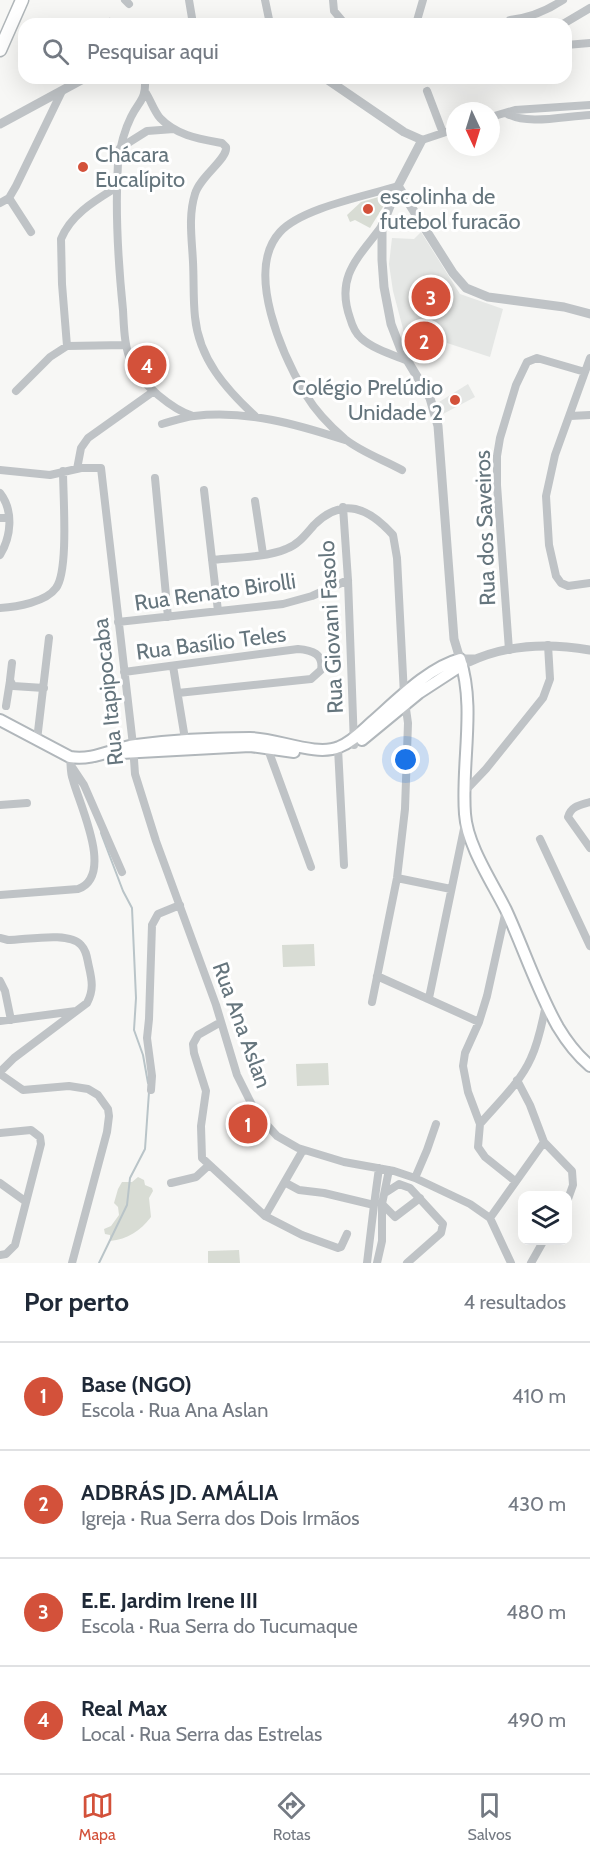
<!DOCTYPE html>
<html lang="pt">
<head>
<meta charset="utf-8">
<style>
  body { margin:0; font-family:Cabin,sans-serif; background:#f2f2f3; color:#1f2937 }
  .controls { position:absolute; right:18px; bottom:18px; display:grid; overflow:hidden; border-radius:12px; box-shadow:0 6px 24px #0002 }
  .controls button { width:54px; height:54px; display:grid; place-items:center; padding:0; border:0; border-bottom:2px solid #e0e1e3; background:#fff; color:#1f2937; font:30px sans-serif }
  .compass { position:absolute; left:446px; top:102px; width:54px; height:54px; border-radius:50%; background:#fff; box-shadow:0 6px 24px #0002; rotate:176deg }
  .you { position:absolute; left:406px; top:760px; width:21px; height:21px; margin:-15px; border:4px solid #fff; border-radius:50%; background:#1a73e8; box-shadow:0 0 0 9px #1a73e833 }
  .badge { display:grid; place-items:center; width:39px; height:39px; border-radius:50%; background:#d3513a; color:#fff; font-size:20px; font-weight:700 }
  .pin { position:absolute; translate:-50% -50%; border:3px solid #fff; box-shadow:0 2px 6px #0006 }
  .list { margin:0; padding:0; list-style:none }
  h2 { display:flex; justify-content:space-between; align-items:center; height:78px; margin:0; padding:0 24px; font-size:26px }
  h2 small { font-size:20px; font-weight:400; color:#747a83 }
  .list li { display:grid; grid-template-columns:39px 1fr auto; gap:18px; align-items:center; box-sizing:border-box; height:108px; padding:0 24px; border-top:2px solid #e0e1e3 }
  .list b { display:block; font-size:22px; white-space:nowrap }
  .list p { margin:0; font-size:20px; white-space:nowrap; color:#747a83 }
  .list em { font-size:20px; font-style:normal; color:#747a83 }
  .icon { flex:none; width:33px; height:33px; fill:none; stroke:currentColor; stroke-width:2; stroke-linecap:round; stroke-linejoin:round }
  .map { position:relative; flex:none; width:590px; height:1263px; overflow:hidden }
  .search { position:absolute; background:#fff; box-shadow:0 6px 24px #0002; left:18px; right:18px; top:18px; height:66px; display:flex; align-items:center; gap:15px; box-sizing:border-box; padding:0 21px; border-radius:18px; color:#747a83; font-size:22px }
  .sheet { height:510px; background:#fff }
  nav { display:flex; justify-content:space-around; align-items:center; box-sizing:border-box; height:84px; border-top:2px solid #e0e1e3; background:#fff; font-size:16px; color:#747a83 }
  nav a { display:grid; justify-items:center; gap:3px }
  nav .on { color:#d3513a }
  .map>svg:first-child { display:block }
  .built { fill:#e5e7e5 }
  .green { fill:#d8dcd4 }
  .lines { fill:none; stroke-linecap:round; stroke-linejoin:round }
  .stream { stroke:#b9c4c8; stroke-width:2 }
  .secondary-casing { stroke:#b1b7bb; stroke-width:14 }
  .primary-casing { stroke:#b0b6b9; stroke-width:15 }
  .minor { stroke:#bfc3c6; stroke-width:8 }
  .tertiary { stroke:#bfc3c6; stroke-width:9 }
  .secondary { stroke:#fff; stroke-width:10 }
  .primary { stroke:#fff; stroke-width:12 }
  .poi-dot { fill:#d3513a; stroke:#fff; stroke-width:2 }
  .labels { text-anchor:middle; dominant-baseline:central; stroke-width:6; stroke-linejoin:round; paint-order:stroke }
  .poi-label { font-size:22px; fill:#65757d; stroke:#fff; text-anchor:start }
  .street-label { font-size:22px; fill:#65757d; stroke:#fff }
</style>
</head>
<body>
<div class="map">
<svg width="590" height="1263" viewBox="0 0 590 1263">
  <rect width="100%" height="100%" fill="#f7f7f5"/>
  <path class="built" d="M 421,232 L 460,294 L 503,309 L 490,357 L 447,343 L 442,336 L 424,341 L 413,351 L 406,340 L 393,291 L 389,264 L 392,238 L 414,239 Z
    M 468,384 L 475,397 L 443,414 L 439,402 Z"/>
  <path class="green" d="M 382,196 L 386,202 L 370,228 L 355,220 L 350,222 L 347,215 L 361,202 Z
    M 314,944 L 315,966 L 283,967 L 282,945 Z
    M 328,1063 L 329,1085 L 297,1086 L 296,1064 Z
    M 138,1177 L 144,1180 L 145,1185 L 152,1188 L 153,1191 L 149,1198 L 151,1217 C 140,1231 128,1239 110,1241 L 110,1235 L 105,1234 L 104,1229 L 111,1226 L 119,1215 L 118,1207 L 114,1203 L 118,1189 L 122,1182 L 132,1182 Z
    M 239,1250 L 240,1263 L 208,1263 L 208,1251 Z"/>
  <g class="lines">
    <path class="stream" d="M 101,833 L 123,891 L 132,908 L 136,998 L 134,1030 L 143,1055 L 148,1083
      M 99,1263 L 127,1205 L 130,1178 L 145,1149 L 149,1092"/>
    <defs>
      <path id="secondary" d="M 0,720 L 70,757 C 94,761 113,748 136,745 C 173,740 212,738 250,738 C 276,738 316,757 339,747 C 352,742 362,731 372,722 C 396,701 429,667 460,659 C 476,707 461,764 465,814 C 467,845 492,882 506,910 C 524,949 537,990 558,1027 C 567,1042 577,1055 590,1066
        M 362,740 L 419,693 L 462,665
        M 121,753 L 250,746 L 294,752"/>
      <path id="primary" d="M 0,50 L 22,0"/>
    </defs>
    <use href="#secondary" class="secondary-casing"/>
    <use href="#primary" class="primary-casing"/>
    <path class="minor" d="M 125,0 L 129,4
      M 189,0 L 193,24
      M 265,0 L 270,24
      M 333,0 L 334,11 L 345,24
      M 510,20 C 528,18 548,10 563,0
      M 109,24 L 110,22
      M 416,24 L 423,0
      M 563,24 L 590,8
      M 566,45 L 590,43
      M 145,78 C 146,101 140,99 131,117 C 124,131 120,148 118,163 C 115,211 118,261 123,310 C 124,327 124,347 132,364 C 141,384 173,410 193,416
      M 427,91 L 443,133
      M 146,93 C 151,101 154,111 160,118 C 177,136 200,139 222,143 L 226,147 C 228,159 200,176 195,194 C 188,216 192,240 193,262 C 194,281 193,299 195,317 C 199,359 226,389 255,416
      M 506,113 C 527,126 565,116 590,115
      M 491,117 L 515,110 L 590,105
      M 422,140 L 455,129
      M 120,148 L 147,131 L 174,129
      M 398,186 C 366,196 302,208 280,232 C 244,271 283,356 306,395 C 315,410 331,427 345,439 C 361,452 384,460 402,470
      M 9,198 L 31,232
      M 0,203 L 9,198 L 16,186 L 62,91
      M 382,226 C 359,257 335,276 350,318 C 352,325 355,333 361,338 C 373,349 393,355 408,361
      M 67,346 L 62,284 L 61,239 C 71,214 96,200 117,187
      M 590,358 L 555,455 L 546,496 L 549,545 L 556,576 L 561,583 L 568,586 L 590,583
      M 16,391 L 50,357 L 67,346 L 126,345
      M 570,416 L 590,415
      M 162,424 C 173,421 184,417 194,416 C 247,410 296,424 345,440
      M 77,469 L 81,448 L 88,438 L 154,391
      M 0,470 L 50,475 L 81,468 L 101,468 L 133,745 L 135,774 L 156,841 L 216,1005 L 237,1075 L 256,1113 L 277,1136 L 298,1148 L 344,1162 L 394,1171 L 415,1178 L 470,1204 L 490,1218 L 511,1263
      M 155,478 L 168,617
      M 204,490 L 218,611
      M 0,493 C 14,511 11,537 0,555
      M 255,501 L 263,554
      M 343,507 L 348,580 L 354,745
      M 0,518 L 9,518
      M 212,560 C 233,558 268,557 286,549 C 298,545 306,534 314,525 C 343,496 369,508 393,535 L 397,558 L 404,695 L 408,723 L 405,809 L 397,878 L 372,1002
      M 0,608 C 17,607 46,602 56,588 C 69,571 63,495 63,471
      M 118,622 L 283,604 L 312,596 L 348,580
      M 509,650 L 497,485 L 497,456 L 500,438 L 516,385 L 527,362 L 537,358 L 585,372
      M 12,663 L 10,680 L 13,686 L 44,688
      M 173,666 L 186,745
      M 124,672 L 298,649 C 312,650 324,654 321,670 L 311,679 L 178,693
      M 6,706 L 10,681
      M 37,740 L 49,638
      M 266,744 L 311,867
      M 338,748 L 344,865
      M 72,767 L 84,785 L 122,872
      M 465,791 L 486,769 L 543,698 L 550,679 L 548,645
      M 590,802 C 580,805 571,806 568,817 L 590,848
      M 0,805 L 27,803
      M 540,839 L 590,946
      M 397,878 L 451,889
      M 0,895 L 78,889 C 115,876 79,804 73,780 C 70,773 71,765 70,757
      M 506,910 L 487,996 L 479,1022 L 465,1053 L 463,1066 L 468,1092 L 480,1124 L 478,1147 L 485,1157 L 515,1181
      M 0,938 L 8,940 C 26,940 69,931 81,945 C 87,951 87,959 89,967 C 92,980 94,990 87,1003 L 14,1058 L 0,1072
      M 377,976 L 479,1022
      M 0,981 L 5,991 L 11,1020
      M 429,998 L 465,824
      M 0,1021 L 76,1011
      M 221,1022 L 198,1035 L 193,1044 L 194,1053 L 206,1091 L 201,1126 L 202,1158 L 265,1216
      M 0,1074 L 23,1090 L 69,1086 L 88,1089 L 98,1095 L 108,1109 L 109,1116 L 107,1132 L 72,1263
      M 517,1080 L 530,1105 L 544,1142 L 572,1171 L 573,1185 L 568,1199
      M 151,1090 L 152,1076 L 147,1038 L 149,1019 L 152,925 L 158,914 L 180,905
      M 480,1124 C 497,1104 520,1083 531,1058 C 539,1041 542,1023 546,1005
      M 0,1133 L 31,1130 L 40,1137 L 41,1144 L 15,1245 L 6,1254 L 0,1255
      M 303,1150 L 265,1216 L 302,1235 L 338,1248 L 341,1247 L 347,1234
      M 415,1178 L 427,1150 L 436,1124
      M 0,1183 L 25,1201
      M 171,1183 L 196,1177 L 209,1165
      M 286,1183 L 299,1190 L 324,1193 L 374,1205 L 379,1168
      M 385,1193 L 399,1184 L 410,1188 L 443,1224 L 441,1233 L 407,1263
      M 382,1204 L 395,1217 L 420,1198
      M 490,1218 L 544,1142
      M 367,1263 L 374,1205
      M 377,1263 L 382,1241 L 382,1204 L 389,1170
      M 531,1263 L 544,1240"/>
    <path class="tertiary" d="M 325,78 L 404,132 L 422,140 L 398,186 L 382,226 L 382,260 L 384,287 L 391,324 L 401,350 L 430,398 L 438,426 L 454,639 L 460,659 L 474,659
      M 0,124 L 85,78
      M 398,186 L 453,273 L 466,288 L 488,297 L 564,307 L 590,314
      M 469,662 C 507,644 550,643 590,650"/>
    <use href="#secondary" class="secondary"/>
    <use href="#primary" class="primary"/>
  </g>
  <g class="poi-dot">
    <circle cx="83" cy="167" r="6"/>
    <circle cx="368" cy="209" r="6"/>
    <circle cx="455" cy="400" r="6"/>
  </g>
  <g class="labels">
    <g class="poi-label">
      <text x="95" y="154">Chácara<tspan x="95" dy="25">Eucalípito</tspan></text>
      <text x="380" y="196">escolinha de<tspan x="380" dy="25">futebol furacão</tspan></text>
      <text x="443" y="387" text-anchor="end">Colégio Prelúdio<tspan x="443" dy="25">Unidade 2</tspan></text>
    </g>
    <g class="street-label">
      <text transform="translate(485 528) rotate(-92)">Rua dos Saveiros</text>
      <text transform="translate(215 592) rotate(-8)">Rua Renato Birolli</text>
      <text transform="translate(331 627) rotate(-93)">Rua Giovani Fasolo</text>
      <text transform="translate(211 643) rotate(-7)">Rua Basílio Teles</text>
      <text transform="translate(108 692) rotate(-96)">Rua Itapipocaba</text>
      <text transform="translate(242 1025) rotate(70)">Rua Ana Aslan</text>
    </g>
  </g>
</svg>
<div class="controls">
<button><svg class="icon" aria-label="layers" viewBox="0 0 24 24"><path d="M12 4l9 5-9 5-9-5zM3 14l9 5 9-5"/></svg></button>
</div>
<svg class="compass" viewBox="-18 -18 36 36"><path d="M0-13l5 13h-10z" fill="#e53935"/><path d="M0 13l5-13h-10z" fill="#747a83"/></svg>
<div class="you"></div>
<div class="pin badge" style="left:248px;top:1124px">1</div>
<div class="pin badge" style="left:424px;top:341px">2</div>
<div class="pin badge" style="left:431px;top:297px">3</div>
<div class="pin badge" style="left:147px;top:365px">4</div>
<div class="search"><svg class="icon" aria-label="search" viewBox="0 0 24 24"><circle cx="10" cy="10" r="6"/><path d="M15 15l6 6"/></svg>Pesquisar aqui</div>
</div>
<section class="sheet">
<h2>Por perto<small>4 resultados</small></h2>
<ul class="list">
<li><span class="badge">1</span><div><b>Base (NGO)</b><p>Escola · Rua Ana Aslan</p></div><em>410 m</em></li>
<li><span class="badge">2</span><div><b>ADBRÁS JD. AMÁLIA</b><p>Igreja · Rua Serra dos Dois Irmãos</p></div><em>430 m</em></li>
<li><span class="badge">3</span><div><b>E.E. Jardim Irene III</b><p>Escola · Rua Serra do Tucumaque</p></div><em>480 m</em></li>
<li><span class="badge">4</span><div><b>Real Max</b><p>Local · Rua Serra das Estrelas</p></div><em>490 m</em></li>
</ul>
</section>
<nav>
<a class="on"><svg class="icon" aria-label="map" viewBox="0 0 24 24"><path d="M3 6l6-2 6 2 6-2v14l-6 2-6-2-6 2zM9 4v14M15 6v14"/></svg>Mapa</a>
<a><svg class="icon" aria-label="directions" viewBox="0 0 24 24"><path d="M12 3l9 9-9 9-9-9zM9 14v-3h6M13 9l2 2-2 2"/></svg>Rotas</a>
<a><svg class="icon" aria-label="saved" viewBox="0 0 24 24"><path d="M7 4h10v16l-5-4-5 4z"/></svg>Salvos</a>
</nav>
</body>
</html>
